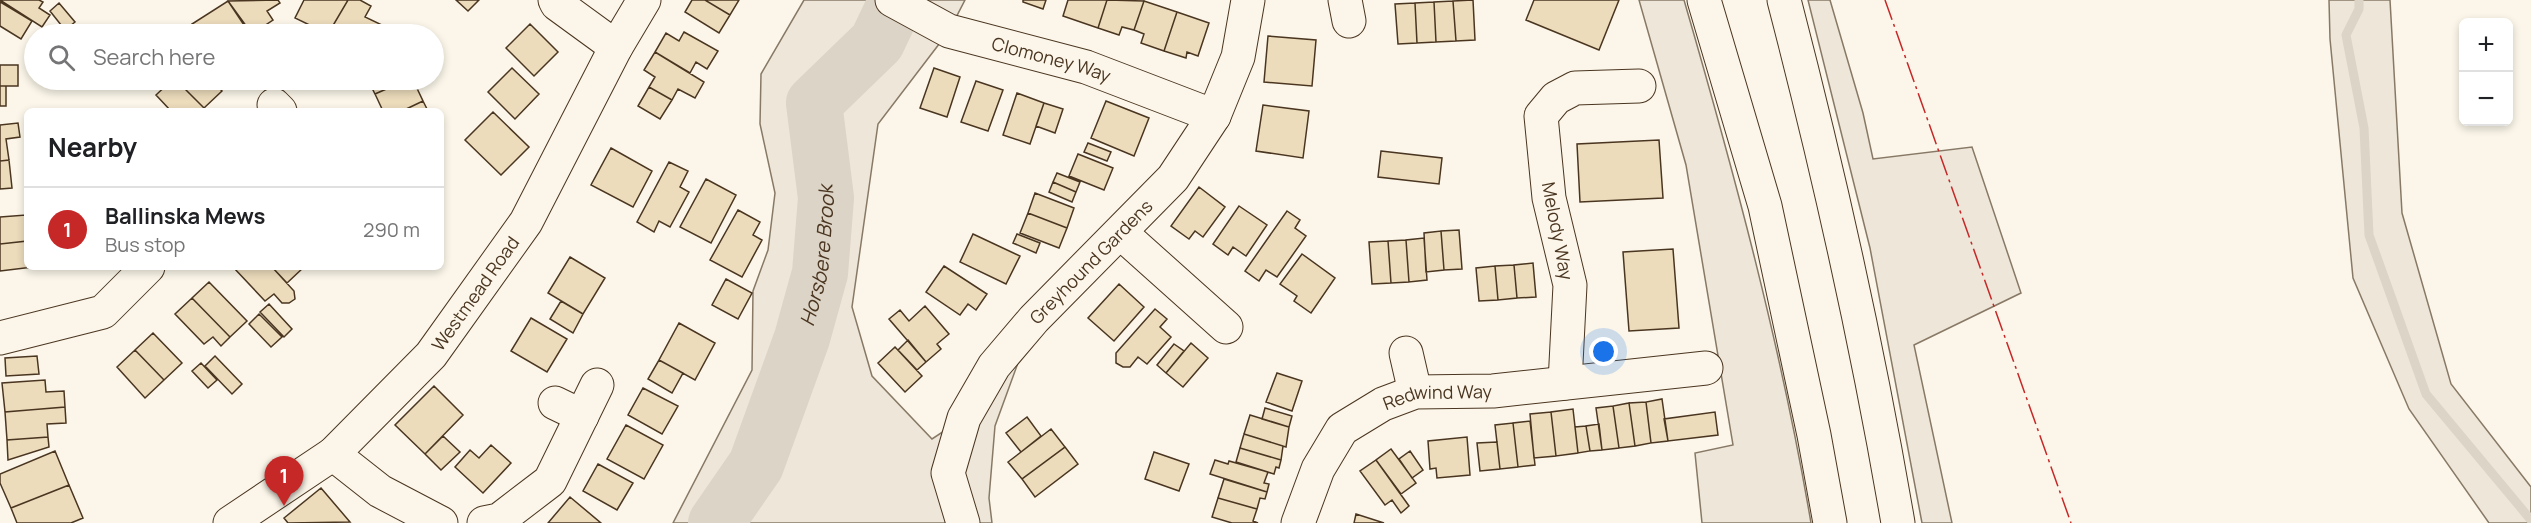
<!DOCTYPE html>
<html lang="en">
<head>
<meta charset="utf-8">
<style>
  body { margin:0; font-family:Manrope,sans-serif; background:#f2f2f2; color:#202124 }
  .controls { position:absolute; right:18px; top:18px; display:grid; overflow:hidden; border-radius:9px; box-shadow:0 3px 9px #0003 }
  .controls button { width:54px; height:54px; display:grid; place-items:center; padding:0; border:0; border-bottom:2px solid #e0e0e0; background:#fff; color:#202124; font:30px sans-serif }
  .you { position:absolute; left:1604px; top:352px; width:21px; height:21px; margin:-15px; border:4px solid #fff; border-radius:50%; background:#1a73e8; box-shadow:0 0 0 9px #1a73e833 }
  .badge { display:grid; place-items:center; width:39px; height:39px; border-radius:50%; background:#c62828; color:#fff; font-size:20px; font-weight:700 }
  .pin { position:absolute; translate:-50% -50px; filter:drop-shadow(0 2px 3px #0008) }
  .pin::after { content:''; position:absolute; top:32px; width:21px; height:18px; background:inherit; clip-path:polygon(0 0,100% 0,50% 100%) }
  .list { margin:0; padding:0; list-style:none }
  h2 { display:flex; justify-content:space-between; align-items:center; height:78px; margin:0; padding:0 24px; font-size:26px }
  h2 small { font-size:20px; font-weight:400; color:#757577 }
  .list li { display:grid; grid-template-columns:39px 1fr auto; gap:18px; align-items:center; box-sizing:border-box; height:84px; padding:0 24px; border-top:2px solid #e0e0e0 }
  .list b { display:block; font-size:22px; white-space:nowrap }
  .list p { margin:0; font-size:20px; white-space:nowrap; color:#757577 }
  .list em { font-size:20px; font-style:normal; color:#757577 }
  .icon { flex:none; width:33px; height:33px; fill:none; stroke:currentColor; stroke-width:2; stroke-linecap:round; stroke-linejoin:round }
  .map { position:relative; flex:none; width:2531px; height:523px; overflow:hidden }
  .search { position:absolute; background:#fff; box-shadow:0 3px 9px #0003; left:24px; top:24px; width:420px; height:66px; display:flex; align-items:center; gap:15px; box-sizing:border-box; padding:0 21px; border-radius:33px; color:#757577; font-size:22px }
  .panel { position:absolute; background:#fff; box-shadow:0 3px 9px #0003; left:24px; top:108px; width:420px; height:162px; border-radius:9px }
  .map>svg:first-child { display:block }
  .green { fill:#ede6d9; stroke:#887966; stroke-width:1.5 }
  .lines { fill:none; stroke-linecap:round; stroke-linejoin:round }
  .stream { stroke:#dcd4c6; stroke-width:9 }
  .river { stroke:#dcd4c6; stroke-width:56 }
  .building { fill:#ecdcbc; stroke:#4a3520; stroke-width:1.5 }
  .minor-casing { stroke:#4a3520; stroke-width:35 }
  .highway-casing { stroke:#4a3520; stroke-width:35 }
  .minor { stroke:#fbf6e9; stroke-width:33 }
  .highway { stroke:#fbf6e9; stroke-width:33 }
  .power { stroke:#c62828; stroke-width:1.5; stroke-dasharray:21 4.5 3 4.5; stroke-linecap:butt }
  .labels { text-anchor:middle; dominant-baseline:central; stroke-width:4.5; stroke-linejoin:round; paint-order:stroke }
  .street-label { font-size:18px; fill:#4a3520; stroke:#fbf6e9 }
  .water-label { font-size:20px; font-style:italic; fill:#4a3520; stroke:#fbf6e9 }
</style>
</head>
<body>
<div class="map">
<svg width="2531" height="523" viewBox="0 0 2531 523">
  <rect width="100%" height="100%" fill="#fbf6e9"/>
  <path class="green" d="M 804,0 L 965,0 L 949,31 L 878,124 L 852,307 L 872,376 L 932,439 L 964,418 L 1034,319 L 995,426 L 989,498 L 992,523 L 673,523 L 752,370 L 753,291 L 768,250 L 775,193 L 760,124 L 761,74 Z
    M 1639,0 L 1684,0 C 1734,172 1781,346 1811,523 L 1702,523 L 1695,453 L 1733,445 L 1686,165 Z
    M 1808,0 L 1830,0 L 1863,113 L 1873,159 L 1972,147 L 2021,293 L 1914,345 L 1952,523 L 1922,523 L 1870,248 Z
    M 2329,0 L 2390,0 L 2402,213 L 2451,384 L 2531,487 L 2531,523 L 2489,523 L 2409,409 L 2353,278 L 2330,39 Z"/>
  <g class="lines">
    <path class="stream" d="M 2359,0 L 2359,9 L 2346,35 L 2364,128 L 2369,235 L 2426,394 L 2531,520"/>
    <path class="river" id="s1" d="M 716,523 L 756,465 L 802,338 L 820,273 L 826,198 L 814,103 L 877,42 L 897,0"/>
  </g>
  <path class="building" d="M 0,0 L 39,0 L 43,2 L 39,8 L 50,15 L 42,27 Z
    M 278,0 L 280,3 L 267,11 L 273,20 L 252,34 L 228,1 Z
    M 348,0 L 360,0 L 371,6 L 365,17 L 382,25 L 377,34 L 328,34 Z
    M 348,0 L 328,34 L 295,18 L 304,0 Z
    M 456,0 L 479,0 L 468,11 Z
    M 692,0 L 705,0 L 730,15 L 719,33 L 685,12 Z
    M 705,0 L 739,0 L 730,15 Z
    M 1023,0 L 1046,0 L 1043,9 L 1023,2 Z
    M 1068,0 L 1107,0 L 1098,28 L 1063,16 Z
    M 1107,0 L 1144,1 L 1134,30 L 1122,27 L 1119,35 L 1098,28 Z
    M 1473,0 L 1475,40 L 1456,41 L 1453,1 Z
    M 1534,0 L 1619,0 L 1599,50 L 1526,20 Z
    M 228,1 L 250,34 L 199,34 L 192,24 Z
    M 1144,1 L 1177,12 L 1164,51 L 1141,43 L 1144,34 L 1134,30 Z
    M 1453,1 L 1456,41 L 1436,42 L 1434,2 Z
    M 0,2 L 32,21 L 21,39 L 0,26 Z
    M 1434,2 L 1436,42 L 1417,43 L 1415,3 Z
    M 59,3 L 75,22 L 65,30 L 50,11 Z
    M 1415,3 L 1417,43 L 1398,44 L 1395,4 Z
    M 1177,12 L 1209,23 L 1198,56 L 1187,52 L 1186,58 L 1164,51 Z
    M 530,24 L 558,52 L 534,76 L 506,48 Z
    M 684,32 L 718,51 L 707,69 L 696,62 L 690,73 L 655,52 L 666,33 L 679,41 Z
    M 1268,36 L 1316,40 L 1312,86 L 1264,82 Z
    M 655,52 L 704,82 L 695,98 L 678,89 L 672,100 L 649,87 L 655,77 L 644,70 Z
    M 0,65 L 18,65 L 18,86 L 0,86 Z
    M 512,68 L 539,94 L 515,119 L 488,92 Z
    M 934,68 L 960,77 L 947,117 L 920,108 Z
    M 172,80 L 176,80 L 204,108 L 201,111 L 171,111 L 156,95 Z
    M 176,80 L 211,80 L 222,91 L 204,108 Z
    M 368,80 L 407,80 L 375,94 Z
    M 407,80 L 413,80 L 423,101 L 402,111 L 383,111 L 375,94 Z
    M 976,81 L 1003,90 L 988,131 L 961,122 Z
    M 0,86 L 6,86 L 6,106 L 0,106 Z
    M 649,87 L 672,100 L 660,119 L 638,106 Z
    M 1017,93 L 1044,103 L 1030,144 L 1003,135 Z
    M 423,101 L 428,111 L 402,111 Z
    M 1106,101 L 1149,118 L 1134,156 L 1091,138 Z
    M 1044,103 L 1063,109 L 1055,133 L 1036,126 Z
    M 1263,105 L 1309,111 L 1303,158 L 1256,151 Z
    M 493,112 L 529,147 L 501,175 L 465,140 Z
    M 18,123 L 20,137 L 6,139 L 9,160 L 0,161 L 0,125 Z
    M 1659,140 L 1663,198 L 1580,202 L 1577,144 Z
    M 1088,143 L 1111,152 L 1107,161 L 1084,152 Z
    M 611,148 L 652,171 L 633,207 L 591,185 Z
    M 1381,151 L 1442,158 L 1439,184 L 1378,177 Z
    M 1078,154 L 1113,168 L 1104,190 L 1069,176 Z
    M 9,160 L 12,188 L 0,189 L 0,161 Z
    M 669,162 L 688,171 L 680,187 L 689,192 L 670,227 L 659,221 L 654,232 L 637,222 Z
    M 1057,173 L 1080,182 L 1076,192 L 1053,182 Z
    M 706,179 L 736,195 L 711,243 L 680,227 Z
    M 1053,182 L 1076,192 L 1072,202 L 1049,192 Z
    M 1199,187 L 1225,207 L 1203,237 L 1195,231 L 1189,239 L 1171,226 Z
    M 1035,193 L 1074,208 L 1067,228 L 1028,213 Z
    M 1239,206 L 1267,225 L 1246,256 L 1233,247 L 1228,255 L 1213,244 Z
    M 738,210 L 760,222 L 753,235 L 762,240 L 742,277 L 710,260 Z
    M 1287,211 L 1300,220 L 1295,228 L 1306,236 L 1277,277 L 1266,270 L 1259,281 L 1245,271 Z
    M 1028,213 L 1067,228 L 1059,248 L 1020,233 Z
    M 26,215 L 27,241 L 0,244 L 0,217 Z
    M 1459,230 L 1462,269 L 1444,270 L 1441,231 Z
    M 1441,231 L 1444,270 L 1426,272 L 1424,233 Z
    M 973,234 L 1020,256 L 1006,284 L 960,262 Z
    M 1017,234 L 1040,243 L 1036,253 L 1013,243 Z
    M 1424,238 L 1427,280 L 1409,282 L 1406,240 Z
    M 1406,240 L 1409,282 L 1391,283 L 1388,241 Z
    M 27,241 L 27,267 L 33,267 L 0,271 L 0,244 Z
    M 1388,241 L 1391,283 L 1372,284 L 1369,242 Z
    M 1673,249 L 1679,328 L 1629,331 L 1623,252 Z
    M 1302,254 L 1335,278 L 1311,313 L 1294,301 L 1297,296 L 1280,284 Z
    M 570,257 L 605,278 L 583,314 L 548,293 Z
    M 1533,263 L 1536,297 L 1517,298 L 1514,265 Z
    M 1514,265 L 1517,298 L 1498,300 L 1495,266 Z
    M 944,266 L 987,294 L 976,310 L 968,304 L 960,315 L 926,292 Z
    M 1495,266 L 1498,300 L 1479,301 L 1476,268 Z
    M 233,267 L 272,267 L 294,291 L 295,299 L 289,303 L 282,303 L 274,294 L 265,301 Z
    M 272,267 L 304,267 L 287,283 Z
    M 726,279 L 752,293 L 738,319 L 712,305 Z
    M 209,282 L 247,321 L 230,337 L 192,298 Z
    M 1119,284 L 1144,307 L 1114,341 L 1088,318 Z
    M 192,298 L 230,337 L 221,346 L 213,337 L 204,344 L 175,314 Z
    M 561,301 L 583,314 L 573,333 L 550,319 Z
    M 269,304 L 292,329 L 284,337 L 260,312 Z
    M 925,306 L 949,334 L 937,344 L 941,349 L 926,362 L 889,319 L 900,310 L 909,321 Z
    M 1155,309 L 1167,319 L 1160,327 L 1171,337 L 1147,364 L 1138,357 L 1130,367 L 1123,367 L 1116,363 L 1116,353 Z
    M 259,314 L 282,337 L 271,347 L 249,324 Z
    M 531,318 L 567,339 L 547,372 L 511,351 Z
    M 679,323 L 715,343 L 695,380 L 659,360 Z
    M 153,333 L 182,363 L 164,380 L 135,350 Z
    M 908,340 L 926,362 L 917,370 L 898,350 Z
    M 1191,343 L 1208,358 L 1183,387 L 1166,373 Z
    M 1174,344 L 1184,351 L 1166,373 L 1157,365 Z
    M 895,347 L 922,376 L 905,392 L 878,363 Z
    M 135,350 L 164,380 L 145,398 L 117,367 Z
    M 37,356 L 39,374 L 6,376 L 5,358 Z
    M 215,356 L 242,384 L 232,394 L 205,366 Z
    M 659,360 L 683,373 L 672,393 L 648,379 Z
    M 201,363 L 217,380 L 208,388 L 192,371 Z
    M 1277,373 L 1302,381 L 1292,411 L 1266,402 Z
    M 45,380 L 46,392 L 64,391 L 65,407 L 5,412 L 2,383 Z
    M 434,386 L 463,415 L 425,454 L 395,425 Z
    M 643,388 L 678,406 L 662,434 L 628,415 Z
    M 1662,399 L 1668,441 L 1651,443 L 1646,402 Z
    M 1646,402 L 1651,443 L 1635,446 L 1629,403 Z
    M 1629,403 L 1635,446 L 1619,448 L 1613,406 Z
    M 1613,406 L 1619,448 L 1602,450 L 1596,408 Z
    M 65,407 L 66,423 L 47,424 L 48,437 L 7,440 L 5,412 Z
    M 1265,408 L 1292,416 L 1289,427 L 1262,419 Z
    M 1573,409 L 1578,453 L 1556,456 L 1551,412 Z
    M 1551,412 L 1556,456 L 1534,458 L 1530,414 Z
    M 1715,412 L 1718,435 L 1668,441 L 1664,419 Z
    M 1250,415 L 1289,427 L 1286,447 L 1244,434 Z
    M 1027,417 L 1041,436 L 1021,452 L 1006,433 Z
    M 1530,421 L 1535,465 L 1518,467 L 1513,423 Z
    M 1513,423 L 1518,467 L 1500,469 L 1495,425 Z
    M 1599,424 L 1602,450 L 1590,451 L 1586,426 Z
    M 626,425 L 663,445 L 644,479 L 607,459 Z
    M 1586,426 L 1590,451 L 1578,453 L 1575,427 Z
    M 1051,429 L 1065,447 L 1022,479 L 1008,462 Z
    M 1244,434 L 1283,446 L 1281,460 L 1240,448 Z
    M 443,436 L 460,452 L 441,470 L 425,454 Z
    M 48,437 L 49,447 L 8,460 L 7,440 Z
    M 1467,437 L 1470,475 L 1437,478 L 1436,468 L 1430,469 L 1428,441 Z
    M 1497,442 L 1500,469 L 1480,471 L 1477,443 Z
    M 491,445 L 511,463 L 483,493 L 455,467 L 470,450 L 479,458 Z
    M 1065,447 L 1078,464 L 1035,497 L 1022,479 Z
    M 1240,448 L 1281,460 L 1279,468 L 1276,467 L 1274,474 L 1236,462 Z
    M 1391,449 L 1416,483 L 1401,494 L 1376,460 Z
    M 55,451 L 69,485 L 11,508 L 0,483 L 0,474 Z
    M 1410,451 L 1423,470 L 1412,478 L 1399,459 Z
    M 1154,452 L 1189,464 L 1179,491 L 1145,479 Z
    M 1215,460 L 1228,464 L 1229,461 L 1268,472 L 1264,483 L 1269,484 L 1267,492 L 1210,474 Z
    M 1376,460 L 1409,506 L 1401,513 L 1392,500 L 1385,505 L 1360,471 Z
    M 598,464 L 633,483 L 617,510 L 583,491 Z
    M 1224,479 L 1267,492 L 1265,499 L 1260,498 L 1257,509 L 1218,498 Z
    M 69,485 L 83,518 L 71,523 L 17,523 L 11,508 Z
    M 321,488 L 350,522 L 288,523 L 284,518 Z
    M 570,497 L 601,523 L 548,523 Z
    M 1218,498 L 1257,509 L 1253,521 L 1258,523 L 1232,523 L 1212,517 Z
    M 1356,514 L 1384,523 L 1354,523 Z"/>
  <g class="lines">
    <defs>
      <g id="minor">
        <path d="M 555,0 L 557,4 L 616,47"/>
        <path id="s2" d="M 892,0 L 949,31 L 1086,67 L 1214,116"/>
        <path d="M 1345,0 L 1349,21"/>
        <path d="M 274,105 L 280,111"/>
        <path d="M 1121,233 L 1226,327"/>
        <path d="M 0,338 L 103,312 L 148,267"/>
        <path d="M 1406,353 L 1415,392"/>
        <path d="M 1565,383 L 1570,285 L 1549,198 L 1541,116 L 1556,98 L 1575,88 L 1639,86"/>
        <path d="M 555,403 L 582,416"/>
        <path d="M 333,454 L 380,491 L 441,523"/>
        <path id="s3" d="M 230,523 L 333,454 L 431,355 L 526,222 L 616,47 L 644,0"/>
        <path d="M 484,523 L 499,520 L 550,481 L 597,385"/>
        <path id="s4" d="M 963,523 L 948,473 L 964,418 L 994,366 L 1034,319 L 1173,178 L 1214,116 L 1238,57 L 1248,0"/>
        <path id="s5" d="M 1298,523 L 1318,469 L 1342,429 L 1383,404 L 1415,392 L 1493,391 L 1706,368"/>
      </g>
      <path id="highway" d="M 1704,0 L 1765,206 L 1814,435 L 1830,523
        M 1784,0 C 1829,173 1868,347 1898,523"/>
    </defs>
    <use href="#minor" class="minor-casing"/>
    <use href="#highway" class="highway-casing"/>
    <use href="#minor" class="minor"/>
    <use href="#highway" class="highway"/>
    <path class="power" d="M 1885,0 L 2071,523"/>
  </g>
  <g class="labels">
    <g class="street-label">
      <text stroke="none"><textPath href="#s2" startOffset="171">Clomoney Way</textPath></text>
      <text transform="translate(1558 231) rotate(79)">Melody Way</text>
      <text stroke="none"><textPath href="#s4" startOffset="312">Greyhound Gardens</textPath></text>
      <text stroke="none"><textPath href="#s3" startOffset="339">Westmead Road</textPath></text>
      <text stroke="none"><textPath href="#s5" startOffset="208">Redwind Way</textPath></text>
    </g>
    <g class="water-label">
      <text stroke="none"><textPath href="#s1" startOffset="290">Horsbere Brook</textPath></text>
    </g>
  </g>
</svg>
<div class="controls">
<button>+</button>
<button>−</button>
</div>
<div class="you"></div>
<div class="pin badge" style="left:284px;top:506px">1</div>
<div class="search"><svg class="icon" aria-label="search" viewBox="0 0 24 24"><circle cx="10" cy="10" r="6"/><path d="M15 15l6 6"/></svg>Search here</div>
<section class="panel">
<h2>Nearby<small></small></h2>
<ul class="list">
<li><span class="badge">1</span><div><b>Ballinska Mews</b><p>Bus stop</p></div><em>290 m</em></li>
</ul>
</section>
</div>
</body>
</html>
